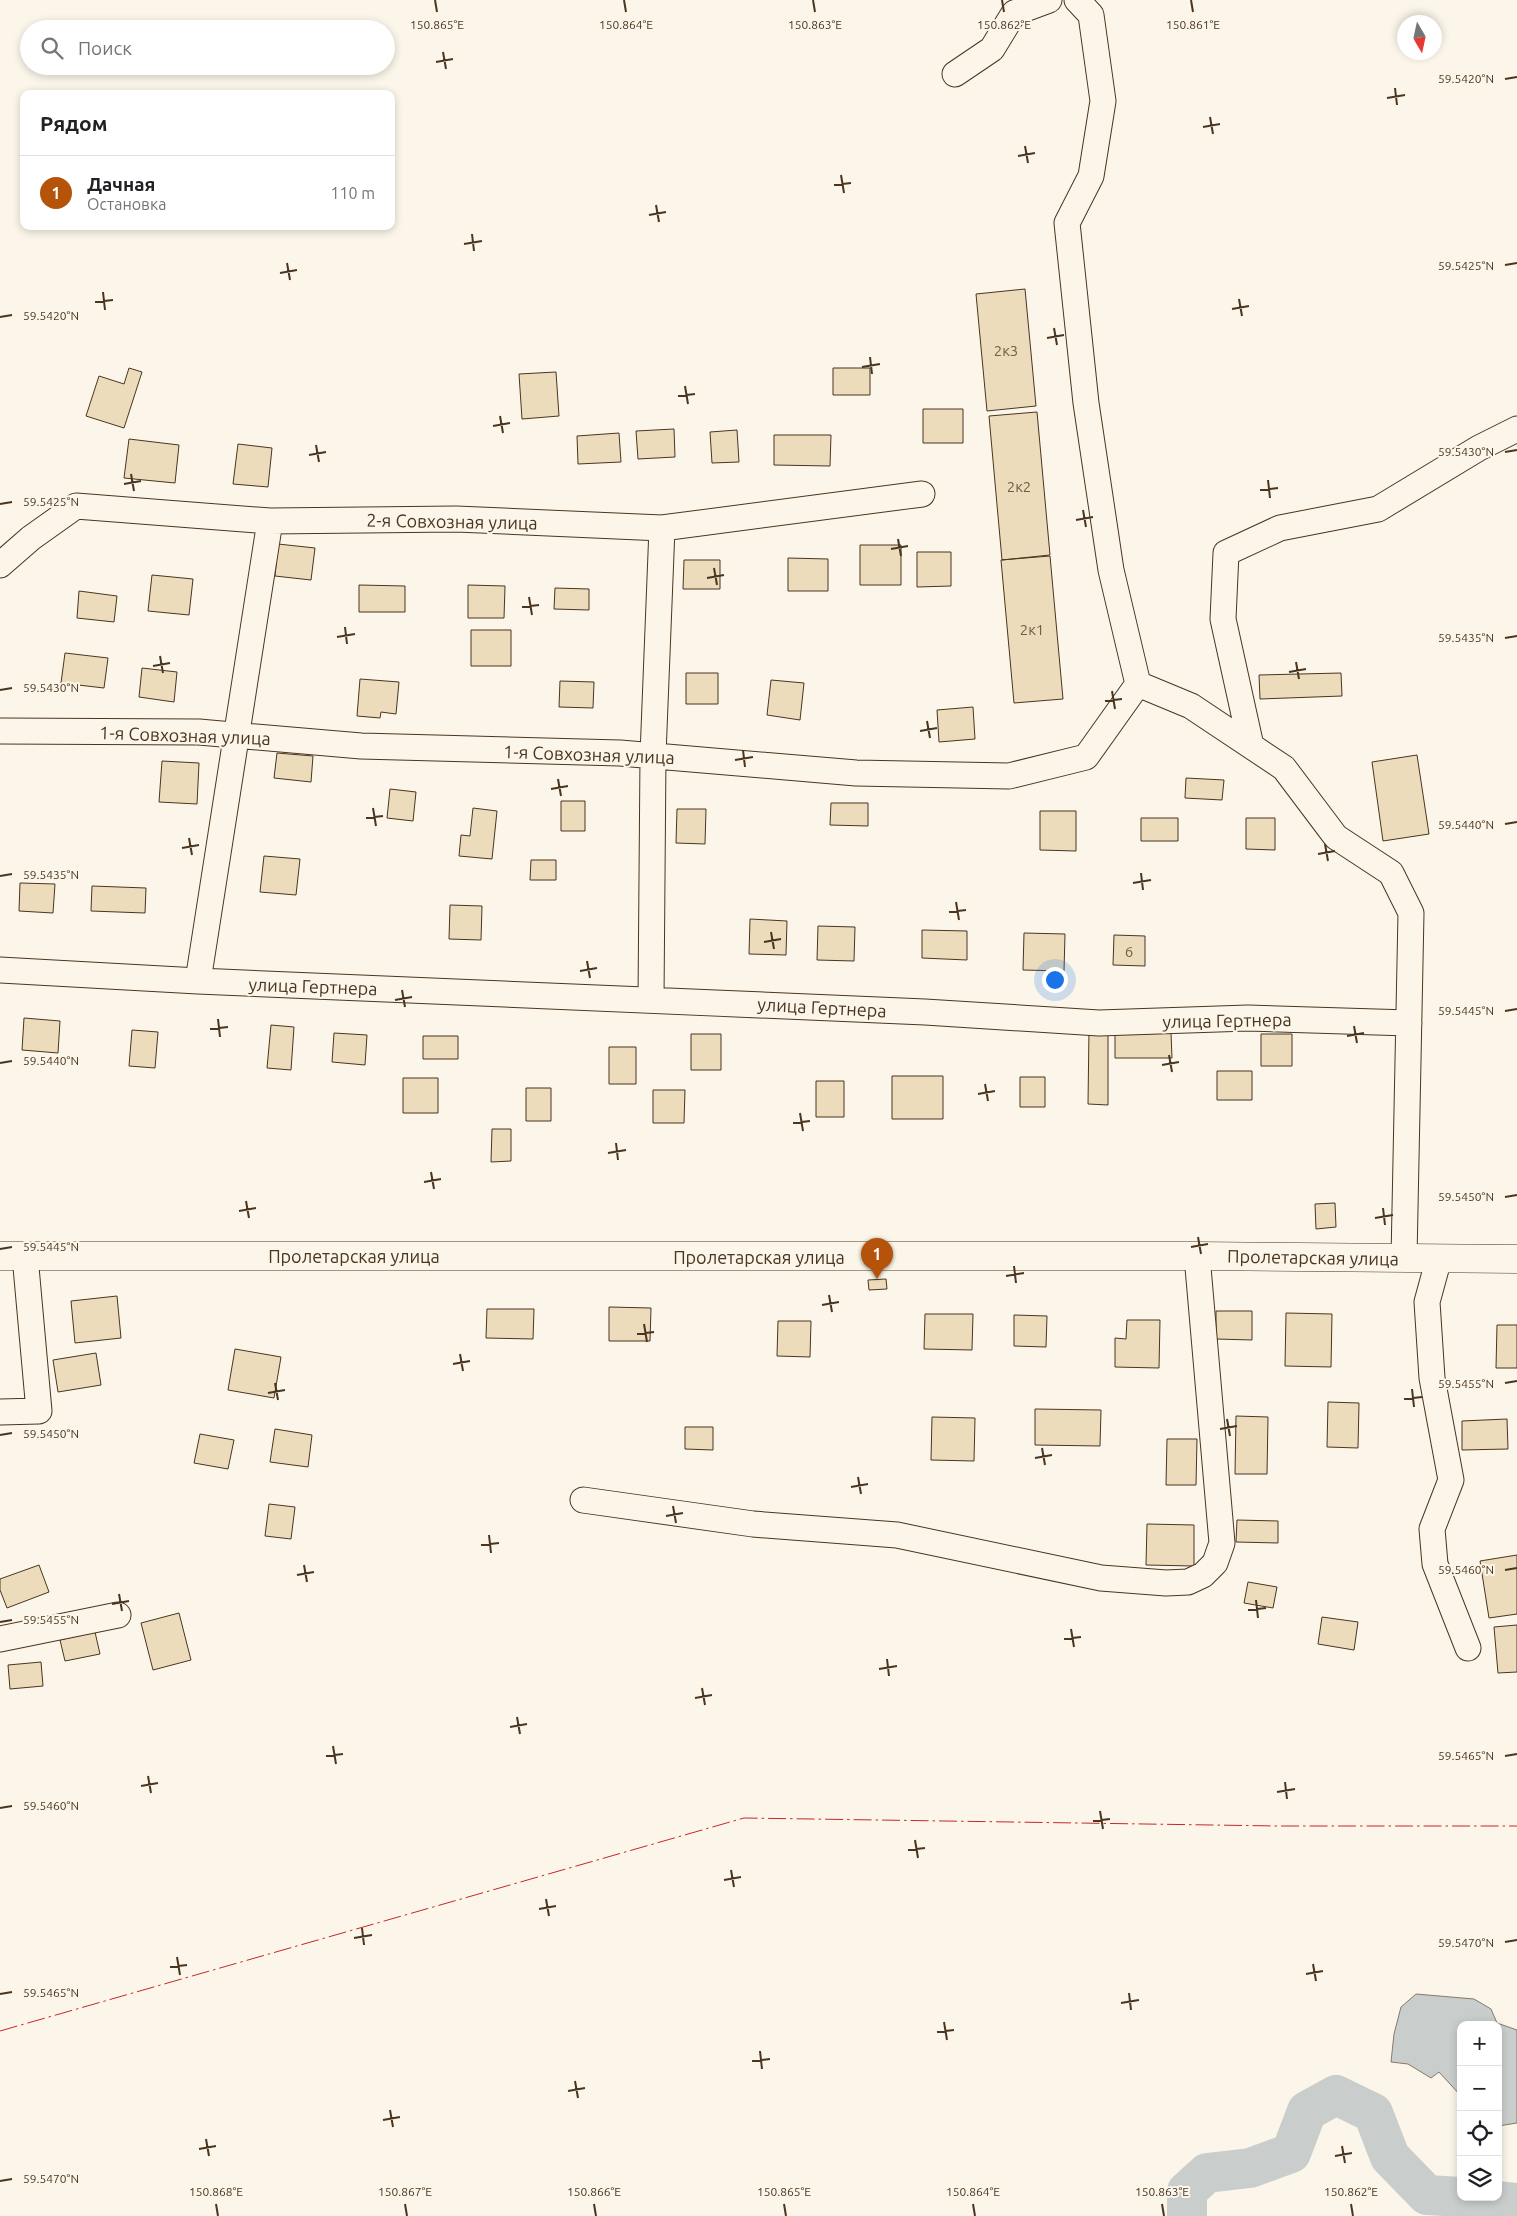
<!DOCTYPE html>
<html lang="ru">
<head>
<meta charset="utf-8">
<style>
  body { margin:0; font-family:Ubuntu,sans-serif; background:#f2f2f2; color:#202124 }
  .controls { position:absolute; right:15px; bottom:15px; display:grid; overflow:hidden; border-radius:10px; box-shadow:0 2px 8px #0003 }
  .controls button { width:45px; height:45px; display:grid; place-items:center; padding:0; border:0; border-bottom:1px solid #e0e0e0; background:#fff; color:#202124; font:25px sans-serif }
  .compass { position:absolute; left:1397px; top:15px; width:45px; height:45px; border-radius:50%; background:#fff; box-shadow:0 2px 8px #0003; rotate:171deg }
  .you { position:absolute; left:1054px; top:979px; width:18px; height:18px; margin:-12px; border:4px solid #fff; border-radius:50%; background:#1a73e8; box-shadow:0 0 0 8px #1a73e833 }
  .badge { display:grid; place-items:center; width:32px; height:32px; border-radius:50%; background:#b45309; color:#fff; font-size:16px; font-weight:700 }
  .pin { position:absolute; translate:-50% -41px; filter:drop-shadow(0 1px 2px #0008) }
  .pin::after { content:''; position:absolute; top:26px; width:18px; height:15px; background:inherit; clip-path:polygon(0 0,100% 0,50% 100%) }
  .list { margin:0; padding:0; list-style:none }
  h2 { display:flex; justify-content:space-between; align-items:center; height:65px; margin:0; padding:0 20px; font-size:21px }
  h2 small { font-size:16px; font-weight:400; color:#757577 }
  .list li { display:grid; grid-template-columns:32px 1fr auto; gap:15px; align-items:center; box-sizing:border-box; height:75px; padding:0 20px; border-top:1px solid #e0e0e0 }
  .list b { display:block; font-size:19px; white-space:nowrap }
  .list p { margin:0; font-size:16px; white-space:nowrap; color:#757577 }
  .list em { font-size:16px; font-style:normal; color:#757577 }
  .icon { flex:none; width:28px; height:28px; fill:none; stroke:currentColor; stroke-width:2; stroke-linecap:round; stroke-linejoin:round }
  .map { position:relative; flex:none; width:1517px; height:2216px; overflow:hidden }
  .search { position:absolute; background:#fff; box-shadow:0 2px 8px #0003; left:20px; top:20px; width:375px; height:55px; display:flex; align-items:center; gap:12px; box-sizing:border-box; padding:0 18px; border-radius:28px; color:#757577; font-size:19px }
  .panel { position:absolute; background:#fff; box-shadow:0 2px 8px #0003; left:20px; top:90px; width:375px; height:140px; border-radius:10px }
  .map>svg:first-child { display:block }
  .water { fill:#c9cecd; stroke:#887966 }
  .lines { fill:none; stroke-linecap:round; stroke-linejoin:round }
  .river { stroke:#c9cecd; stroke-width:40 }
  .building { fill:#ecdcbc; stroke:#4a3520 }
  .minor-casing { stroke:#4a3520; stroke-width:27 }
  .major-casing { stroke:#4a3520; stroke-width:29 }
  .minor { stroke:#fbf6e9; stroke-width:25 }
  .major { stroke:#fbf6e9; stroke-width:28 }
  .power { stroke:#c62828; stroke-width:1; stroke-dasharray:18 4 2.5 4; stroke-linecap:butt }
  .ticks { fill:none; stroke:#4a3520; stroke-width:2 }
  .labels { text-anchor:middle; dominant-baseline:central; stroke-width:4; stroke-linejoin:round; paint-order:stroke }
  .number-label { font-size:15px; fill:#725f47 }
  .street-label { font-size:18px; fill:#4a3520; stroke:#fbf6e9 }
  .ticks-label { font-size:12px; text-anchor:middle; fill:#4a3520; stroke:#fbf6e9; stroke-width:4; stroke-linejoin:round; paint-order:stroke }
</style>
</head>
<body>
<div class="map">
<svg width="1517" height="2216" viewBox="0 0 1517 2216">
  <rect width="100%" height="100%" fill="#fbf6e9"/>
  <path class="water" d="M 1416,1994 L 1474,1999 L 1491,2009 L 1497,2023 L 1517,2030 L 1517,2123 L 1498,2126 L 1498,2025 L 1461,2025 L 1461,2096 L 1439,2072 L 1431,2078 L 1408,2064 L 1391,2062 L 1394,2034 L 1401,2007 Z"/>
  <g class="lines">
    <path class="river" d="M 1461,2197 L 1517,2203
      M 1187,2216 L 1187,2191 L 1207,2173 L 1250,2168 L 1291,2153 L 1307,2111 L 1336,2095 L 1373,2113 L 1390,2157 L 1427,2195 L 1461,2197"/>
  </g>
  <path class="building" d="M 1025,289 L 1036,406 L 987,411 L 976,294 Z
    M 129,368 L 142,372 L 124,428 L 86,416 L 99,376 L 124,384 Z
    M 833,368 L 870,368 L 870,395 L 833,395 Z
    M 556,372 L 559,416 L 522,419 L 519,374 Z
    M 923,409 L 963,409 L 963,443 L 923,443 Z
    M 1037,412 L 1050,555 L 1002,560 L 989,416 Z
    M 674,429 L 675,457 L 638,459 L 636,431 Z
    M 737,430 L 739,462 L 712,463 L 710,432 Z
    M 619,433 L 621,462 L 578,464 L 577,436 Z
    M 774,435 L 831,435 L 830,466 L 774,465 Z
    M 129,439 L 179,445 L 175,483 L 124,478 Z
    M 238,444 L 272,448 L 268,487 L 233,484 Z
    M 278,544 L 315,548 L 311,580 L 275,576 Z
    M 860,545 L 901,545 L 901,585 L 860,585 Z
    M 917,552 L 951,552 L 951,586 L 917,587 Z
    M 1050,556 L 1063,699 L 1014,703 L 1001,560 Z
    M 788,558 L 828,559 L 828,591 L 788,591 Z
    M 684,560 L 720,560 L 720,589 L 683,589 Z
    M 152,575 L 193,579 L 189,615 L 148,611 Z
    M 359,585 L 405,586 L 405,612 L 359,612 Z
    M 468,585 L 505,586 L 504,618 L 468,618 Z
    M 555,588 L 589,589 L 589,610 L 554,609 Z
    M 79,591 L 117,596 L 114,622 L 77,618 Z
    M 471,630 L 511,630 L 511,666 L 471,666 Z
    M 65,653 L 108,658 L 104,688 L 61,683 Z
    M 142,668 L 177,672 L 174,702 L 139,697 Z
    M 686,673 L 718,673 L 718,704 L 686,704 Z
    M 1341,673 L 1342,696 L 1260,699 L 1259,675 Z
    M 360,679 L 399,682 L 396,714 L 381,712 L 380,718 L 357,716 Z
    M 771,680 L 804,683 L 800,720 L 767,715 Z
    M 560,681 L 594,682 L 593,708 L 559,707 Z
    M 973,707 L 975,739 L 939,742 L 937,710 Z
    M 277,753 L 313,756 L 311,782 L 274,778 Z
    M 1417,755 L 1429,834 L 1383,841 L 1372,762 Z
    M 162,761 L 199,763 L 197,804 L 159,802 Z
    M 1186,778 L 1224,780 L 1222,800 L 1185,798 Z
    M 390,789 L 416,792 L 413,821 L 387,818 Z
    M 561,801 L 585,801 L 585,831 L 561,831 Z
    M 831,803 L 868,803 L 868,826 L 830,825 Z
    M 473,808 L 497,811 L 492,859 L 459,856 L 461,835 L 470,836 Z
    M 677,809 L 706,809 L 705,844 L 676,843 Z
    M 1040,811 L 1076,811 L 1076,851 L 1040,850 Z
    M 1141,818 L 1178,818 L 1178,841 L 1141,841 Z
    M 1246,818 L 1275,818 L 1275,850 L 1246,849 Z
    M 264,856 L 300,859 L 296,895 L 260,892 Z
    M 531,860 L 556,860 L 556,880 L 530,880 Z
    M 20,883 L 55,884 L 53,913 L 19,911 Z
    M 92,886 L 146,888 L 145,913 L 91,911 Z
    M 450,905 L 482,906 L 481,940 L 449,939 Z
    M 750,919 L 787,921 L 786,955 L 749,954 Z
    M 818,926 L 855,927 L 854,961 L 817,960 Z
    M 922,930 L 967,931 L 967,960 L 922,958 Z
    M 1024,933 L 1065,934 L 1064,971 L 1023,970 Z
    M 1114,935 L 1145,936 L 1145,966 L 1113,965 Z
    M 24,1018 L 60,1021 L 58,1053 L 22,1050 Z
    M 271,1025 L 294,1027 L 291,1070 L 267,1068 Z
    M 1089,1029 L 1108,1029 L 1108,1105 L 1088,1104 Z
    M 132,1030 L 158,1032 L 155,1068 L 129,1066 Z
    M 1115,1032 L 1171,1033 L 1172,1058 L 1115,1058 Z
    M 334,1033 L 367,1035 L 365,1065 L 332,1062 Z
    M 691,1034 L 721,1034 L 721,1070 L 691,1070 Z
    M 1261,1034 L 1292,1034 L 1292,1066 L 1261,1066 Z
    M 423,1036 L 458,1036 L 458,1059 L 423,1059 Z
    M 609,1047 L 636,1047 L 636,1084 L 609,1084 Z
    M 1217,1071 L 1252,1071 L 1252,1100 L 1217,1100 Z
    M 892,1076 L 943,1076 L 943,1119 L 892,1119 Z
    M 1020,1077 L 1045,1077 L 1045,1107 L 1020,1107 Z
    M 403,1078 L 438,1078 L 438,1113 L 403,1113 Z
    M 816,1081 L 844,1081 L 844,1117 L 816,1117 Z
    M 526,1088 L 551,1088 L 551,1121 L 526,1121 Z
    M 653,1090 L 685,1090 L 684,1123 L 653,1123 Z
    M 492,1129 L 511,1129 L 511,1161 L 491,1162 Z
    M 1335,1203 L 1336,1227 L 1316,1229 L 1315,1204 Z
    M 886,1279 L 887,1289 L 869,1290 L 868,1280 Z
    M 117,1296 L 121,1338 L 75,1343 L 71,1301 Z
    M 609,1307 L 651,1308 L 650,1341 L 609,1341 Z
    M 487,1309 L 534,1309 L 533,1339 L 486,1338 Z
    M 1216,1311 L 1252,1311 L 1252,1340 L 1216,1339 Z
    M 1286,1313 L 1332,1314 L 1331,1367 L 1285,1366 Z
    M 925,1314 L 973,1314 L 972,1350 L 924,1349 Z
    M 1014,1315 L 1047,1316 L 1046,1347 L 1014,1346 Z
    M 1127,1320 L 1160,1320 L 1159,1368 L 1115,1367 L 1115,1338 L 1126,1339 Z
    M 778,1321 L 811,1321 L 810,1357 L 777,1356 Z
    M 1497,1325 L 1517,1325 L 1517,1368 L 1496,1368 Z
    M 235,1349 L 281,1357 L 274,1398 L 228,1390 Z
    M 96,1353 L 101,1385 L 58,1392 L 53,1360 Z
    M 1328,1402 L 1359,1403 L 1358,1448 L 1327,1447 Z
    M 1035,1409 L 1101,1410 L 1100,1446 L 1035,1445 Z
    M 1236,1416 L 1268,1417 L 1267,1474 L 1235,1474 Z
    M 932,1417 L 975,1418 L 974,1461 L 931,1460 Z
    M 1507,1419 L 1508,1449 L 1462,1450 L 1462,1421 Z
    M 685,1427 L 713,1427 L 713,1450 L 685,1449 Z
    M 275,1429 L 312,1435 L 308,1467 L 270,1462 Z
    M 200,1434 L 234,1440 L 228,1469 L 194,1463 Z
    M 1167,1439 L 1197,1439 L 1196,1485 L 1166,1485 Z
    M 269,1504 L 295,1507 L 291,1539 L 265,1536 Z
    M 1237,1520 L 1278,1521 L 1278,1543 L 1236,1542 Z
    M 1147,1524 L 1194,1525 L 1194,1566 L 1146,1565 Z
    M 1517,1555 L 1517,1614 L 1489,1618 L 1480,1561 Z
    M 39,1565 L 49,1592 L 7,1608 L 0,1590 L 0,1579 Z
    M 1248,1582 L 1277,1587 L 1273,1608 L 1244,1603 Z
    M 179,1613 L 191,1660 L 153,1670 L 141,1623 Z
    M 1322,1617 L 1358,1622 L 1354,1650 L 1318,1644 Z
    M 1517,1625 L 1517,1672 L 1498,1673 L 1494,1627 Z
    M 95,1632 L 100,1654 L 65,1661 L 60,1640 Z
    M 41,1662 L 43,1686 L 10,1689 L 8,1665 Z"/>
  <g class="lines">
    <defs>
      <path id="minor" d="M 1077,0 L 1091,15 L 1103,101 L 1091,176 L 1067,223 L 1086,403 L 1111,570 L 1138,684
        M 955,74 L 992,49 L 1014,13 L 1049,0
        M 0,565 L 31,538 L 76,506 L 270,521 L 456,519 L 662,528 L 922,494
        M 1138,684 L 1191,706 L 1284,768 L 1336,837 L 1391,873 L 1411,913 L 1404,1258
        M 0,731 L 199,732 L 361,746 L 620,753 L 856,773 L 1009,776 L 1086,757 L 1138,684
        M 1251,746 L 1223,619 L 1226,553 L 1280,528 L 1378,509 L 1479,448 L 1517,429
        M 0,970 L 198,981 L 925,1012 L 1099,1023 L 1248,1018 L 1409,1023
        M 198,981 L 270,521
        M 651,1000 L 653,755 L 662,528
        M 1439,1258 L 1427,1302 L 1432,1378 L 1451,1480 L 1432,1529 L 1435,1564 L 1468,1648
        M 0,1412 L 39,1411 L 25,1256
        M 583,1500 L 753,1524 L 897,1535 L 1101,1578 L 1166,1583 L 1188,1582 L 1203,1575 L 1215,1563 L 1222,1543 L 1197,1256
        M 0,1639 L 118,1615"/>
      <path id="major" d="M 0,1256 L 1197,1256 L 1517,1259"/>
    </defs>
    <use href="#minor" class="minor-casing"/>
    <use href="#major" class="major-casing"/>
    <use href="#minor" class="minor"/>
    <use href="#major" class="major"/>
    <path class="power" d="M 0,2031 L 744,1818 L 1278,1826 L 1517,1826"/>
  </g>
  <path class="ticks" d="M 435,0 L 437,12M 624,0 L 626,12M 813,0 L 815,12M 1002,0 L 1004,12M 1191,0 L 1193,12M 443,52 L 446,69M 436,62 L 453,59M 1505,79 L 1517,77M 1395,88 L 1397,105M 1387,98 L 1405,95M 1210,117 L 1213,134M 1203,127 L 1220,124M 1025,146 L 1028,163M 1018,156 L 1035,153M 841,175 L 844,193M 834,185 L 851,183M 656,205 L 659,222M 649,215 L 666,212M 472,234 L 474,251M 464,244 L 482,241M 287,263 L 290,280M 1505,265 L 1517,263M 280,273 L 297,270M 103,292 L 105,310M 1239,299 L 1242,316M 95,302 L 113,300M 1232,309 L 1249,306M 0,317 L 12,315M 1054,328 L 1057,345M 1047,338 L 1064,335M 870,357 L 872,374M 862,367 L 880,364M 685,386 L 688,404M 678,396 L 695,394M 500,416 L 503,433M 493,426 L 510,423M 316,445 L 319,462M 1505,452 L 1517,450M 309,455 L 326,452M 131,474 L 134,491M 1268,480 L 1270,498M 124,484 L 141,481M 1260,490 L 1278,488M 0,504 L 12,502M 1083,510 L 1086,527M 1076,520 L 1093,517M 898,539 L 901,556M 891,549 L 908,546M 714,568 L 717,585M 707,578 L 724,575M 529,597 L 532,615M 522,607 L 539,605M 345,627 L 347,644M 337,637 L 355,634M 1505,638 L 1517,636M 160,656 L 163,673M 1296,662 L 1299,679M 153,666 L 170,663M 1289,672 L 1306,669M 0,690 L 12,688M 1112,691 L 1115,709M 1105,701 L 1122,699M 927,721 L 930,738M 920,731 L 937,728M 743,750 L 745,767M 735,760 L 753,757M 558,779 L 561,796M 551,789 L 568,786M 373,808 L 376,826M 366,818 L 383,816M 1505,824 L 1517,822M 189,838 L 192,855M 1325,844 L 1328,861M 182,848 L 199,845M 1318,854 L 1335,851M 1141,873 L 1143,890M 0,876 L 12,874M 1133,883 L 1151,880M 956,902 L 959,920M 949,912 L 966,910M 771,932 L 774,949M 764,942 L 781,939M 587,961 L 590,978M 580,971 L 597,968M 402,990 L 405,1007M 395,1000 L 412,997M 1505,1011 L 1517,1009M 218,1019 L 220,1037M 1354,1026 L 1357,1043M 210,1029 L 228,1027M 1347,1036 L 1364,1033M 1169,1055 L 1172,1072M 0,1063 L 12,1061M 1162,1065 L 1179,1062M 985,1084 L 988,1101M 978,1094 L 995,1091M 800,1113 L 803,1131M 793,1123 L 810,1121M 616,1143 L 618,1160M 608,1153 L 626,1150M 431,1172 L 434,1189M 424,1182 L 441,1179M 1505,1197 L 1517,1195M 246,1201 L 249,1218M 1383,1208 L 1385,1225M 239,1211 L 256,1208M 1375,1218 L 1393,1215M 1198,1237 L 1201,1254M 1191,1247 L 1208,1244M 0,1249 L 12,1247M 1014,1266 L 1016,1283M 1006,1276 L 1024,1273M 829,1295 L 832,1312M 822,1305 L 839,1302M 644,1324 L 647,1342M 637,1334 L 654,1332M 460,1354 L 463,1371M 453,1364 L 470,1361M 275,1383 L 278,1400M 1505,1383 L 1517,1381M 1412,1389 L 1414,1407M 268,1393 L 285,1390M 1404,1399 L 1422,1397M 1227,1419 L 1230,1436M 1220,1429 L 1237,1426M 0,1435 L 12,1433M 1042,1448 L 1045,1465M 1035,1458 L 1052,1455M 858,1477 L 861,1494M 851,1487 L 868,1484M 673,1506 L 676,1523M 666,1516 L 683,1513M 489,1535 L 491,1553M 481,1545 L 499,1543M 304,1565 L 307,1582M 1505,1570 L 1517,1568M 297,1575 L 314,1572M 119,1594 L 122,1611M 1256,1600 L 1258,1618M 112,1604 L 129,1601M 1248,1610 L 1266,1608M 0,1622 L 12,1620M 1071,1629 L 1074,1647M 1064,1639 L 1081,1637M 887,1659 L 889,1676M 879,1669 L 897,1666M 702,1688 L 705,1705M 695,1698 L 712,1695M 517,1717 L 520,1734M 510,1727 L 527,1724M 333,1746 L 336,1764M 326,1756 L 343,1754M 1505,1756 L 1517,1754M 148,1776 L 151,1793M 1285,1782 L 1287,1799M 141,1786 L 158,1783M 1277,1792 L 1295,1789M 0,1808 L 12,1806M 1100,1811 L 1103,1829M 1093,1821 L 1110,1819M 915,1840 L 918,1858M 908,1850 L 925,1848M 731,1870 L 734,1887M 724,1880 L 741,1877M 546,1899 L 549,1916M 539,1909 L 556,1906M 362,1928 L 364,1945M 354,1938 L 372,1935M 1505,1942 L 1517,1940M 177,1957 L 180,1975M 1313,1964 L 1316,1981M 170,1967 L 187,1965M 1306,1974 L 1323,1971M 1129,1993 L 1131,2010M 0,1994 L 12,1992M 1121,2003 L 1139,2000M 944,2022 L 947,2040M 937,2032 L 954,2030M 760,2051 L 762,2069M 752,2061 L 770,2059M 575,2081 L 578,2098M 568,2091 L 585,2088M 390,2110 L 393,2127M 383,2120 L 400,2117M 206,2139 L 209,2156M 1342,2146 L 1345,2163M 199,2149 L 216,2146M 1335,2156 L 1352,2153M 0,2181 L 12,2179M 216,2204 L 218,2216M 405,2204 L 407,2216M 594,2204 L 596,2216M 784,2204 L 786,2216M 973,2204 L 975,2216M 1162,2204 L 1164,2216M 1351,2204 L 1353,2216"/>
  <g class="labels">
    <g class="number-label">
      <text x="1006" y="350">2к3</text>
      <text x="1019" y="486">2к2</text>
      <text x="1032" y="629">2к1</text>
      <text x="1129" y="951">6</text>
    </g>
    <g class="street-label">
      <text transform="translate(452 521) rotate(1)">2-я Совхозная улица</text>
      <text transform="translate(185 735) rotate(2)">1-я Совхозная улица</text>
      <text transform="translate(589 754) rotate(2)">1-я Совхозная улица</text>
      <text transform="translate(313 986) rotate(2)">улица Гертнера</text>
      <text transform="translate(822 1007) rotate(3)">улица Гертнера</text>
      <text transform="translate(1227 1020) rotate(-1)">улица Гертнера</text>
      <text x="354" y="1256">Пролетарская улица</text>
      <text x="759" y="1257">Пролетарская улица</text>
      <text transform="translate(1313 1257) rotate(1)">Пролетарская улица</text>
    </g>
  </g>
  <g class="ticks-label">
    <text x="437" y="29">150.865°E</text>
    <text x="626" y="29">150.864°E</text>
    <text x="815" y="29">150.863°E</text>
    <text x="1004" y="29">150.862°E</text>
    <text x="1193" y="29">150.861°E</text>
    <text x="1466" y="83">59.5420°N</text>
    <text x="1466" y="270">59.5425°N</text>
    <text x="51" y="320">59.5420°N</text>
    <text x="1466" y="456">59.5430°N</text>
    <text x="51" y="506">59.5425°N</text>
    <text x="1466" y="642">59.5435°N</text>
    <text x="51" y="692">59.5430°N</text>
    <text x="1466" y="829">59.5440°N</text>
    <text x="51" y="879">59.5435°N</text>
    <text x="1466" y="1015">59.5445°N</text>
    <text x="51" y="1065">59.5440°N</text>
    <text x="1466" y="1201">59.5450°N</text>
    <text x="51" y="1251">59.5445°N</text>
    <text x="1466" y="1388">59.5455°N</text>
    <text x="51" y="1438">59.5450°N</text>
    <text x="1466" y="1574">59.5460°N</text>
    <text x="51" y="1624">59.5455°N</text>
    <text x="1466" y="1760">59.5465°N</text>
    <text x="51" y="1810">59.5460°N</text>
    <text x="1466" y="1947">59.5470°N</text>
    <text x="51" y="1997">59.5465°N</text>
    <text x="51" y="2183">59.5470°N</text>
    <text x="216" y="2196">150.868°E</text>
    <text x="405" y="2196">150.867°E</text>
    <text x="594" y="2196">150.866°E</text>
    <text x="784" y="2196">150.865°E</text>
    <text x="973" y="2196">150.864°E</text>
    <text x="1162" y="2196">150.863°E</text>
    <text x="1351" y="2196">150.862°E</text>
  </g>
</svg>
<div class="controls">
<button>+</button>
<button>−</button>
<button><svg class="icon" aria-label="locate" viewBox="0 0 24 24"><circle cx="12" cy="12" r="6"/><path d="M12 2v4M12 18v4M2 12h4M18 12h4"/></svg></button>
<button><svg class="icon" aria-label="layers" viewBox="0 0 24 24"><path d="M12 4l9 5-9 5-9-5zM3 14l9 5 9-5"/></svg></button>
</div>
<svg class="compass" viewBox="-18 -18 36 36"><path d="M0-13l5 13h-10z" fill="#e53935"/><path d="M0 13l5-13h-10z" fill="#757577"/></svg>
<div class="you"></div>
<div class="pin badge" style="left:877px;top:1279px">1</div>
<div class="search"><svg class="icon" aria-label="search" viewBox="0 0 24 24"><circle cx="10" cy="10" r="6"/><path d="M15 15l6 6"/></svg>Поиск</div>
<section class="panel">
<h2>Рядом<small></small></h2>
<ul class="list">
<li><span class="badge">1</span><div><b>Дачная</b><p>Остановка</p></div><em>110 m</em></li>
</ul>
</section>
</div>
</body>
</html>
